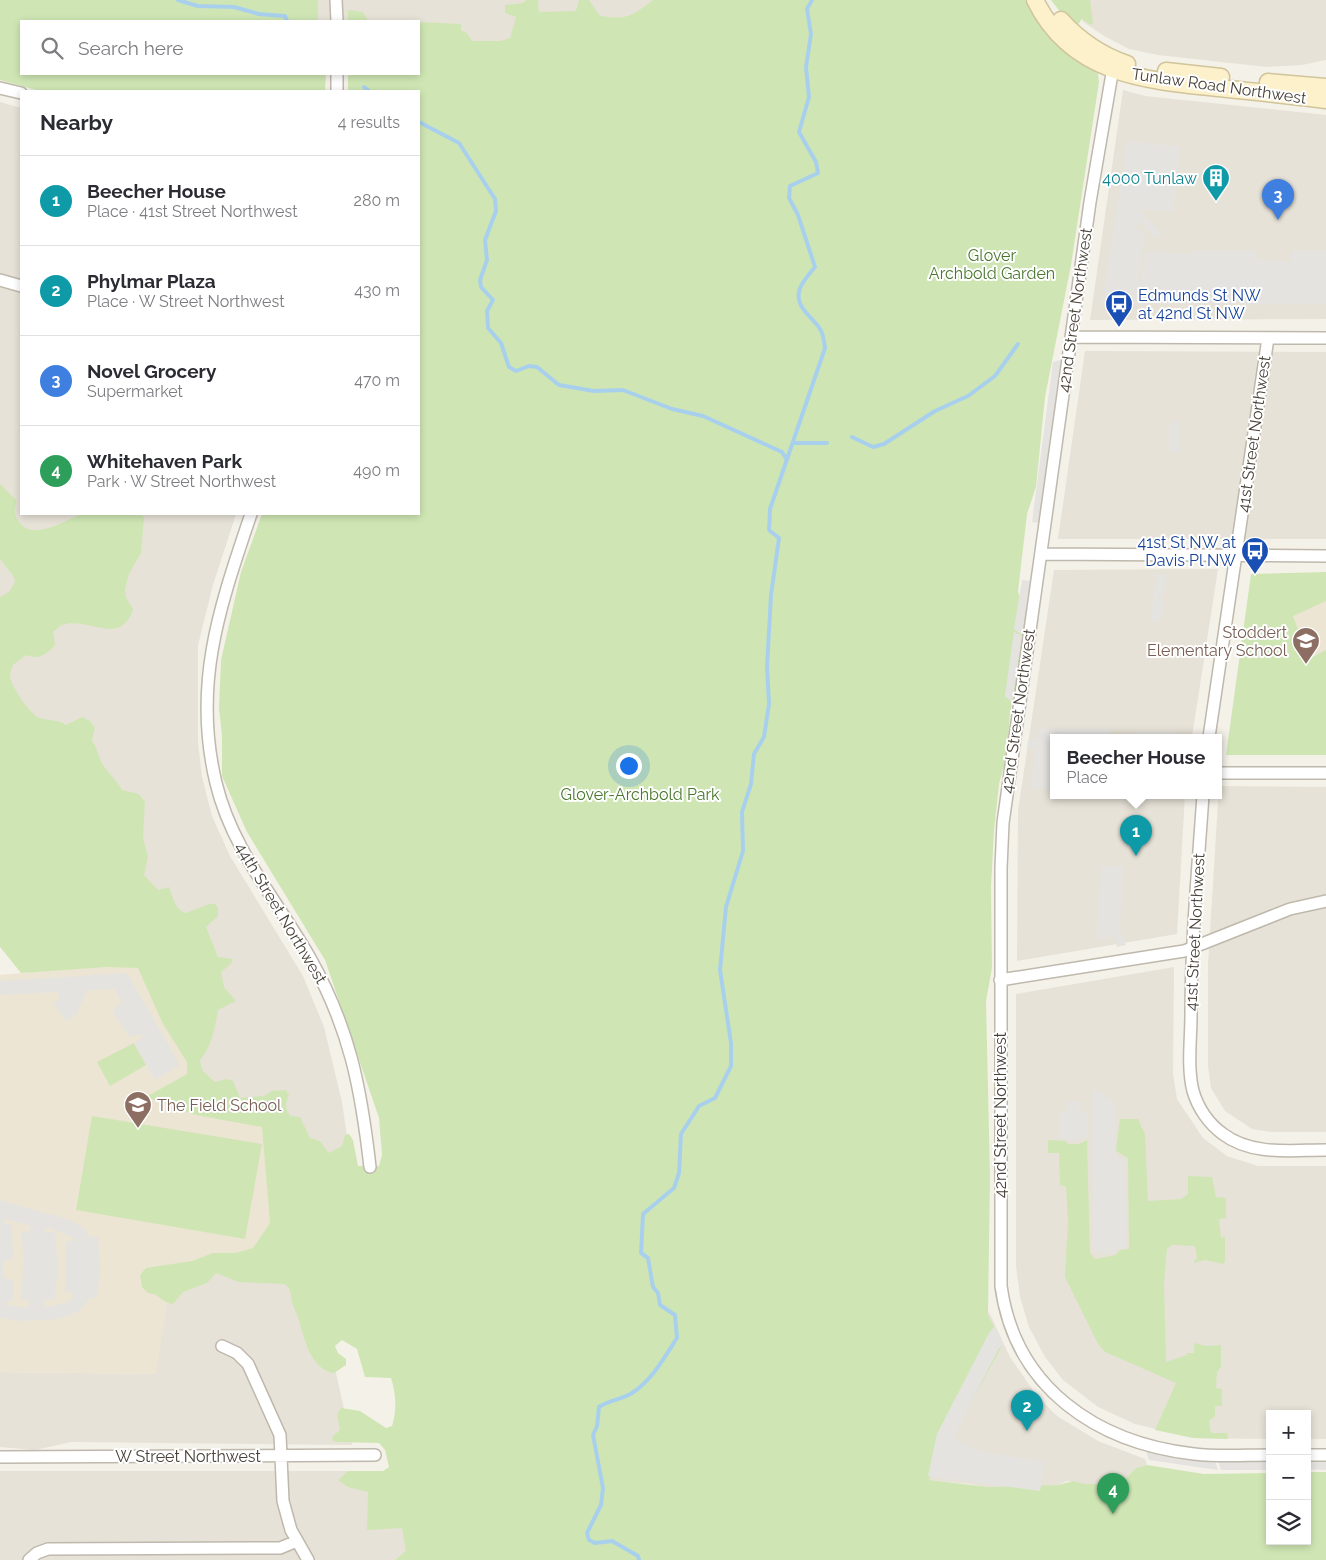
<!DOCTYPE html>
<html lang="en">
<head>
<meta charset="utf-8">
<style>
  body { margin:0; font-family:Raleway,sans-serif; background:#f7f7f7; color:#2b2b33 }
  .controls { position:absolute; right:15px; bottom:15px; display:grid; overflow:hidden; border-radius:0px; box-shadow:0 2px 8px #0003 }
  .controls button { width:45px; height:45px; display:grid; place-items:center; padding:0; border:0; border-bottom:1px solid #e1e1e2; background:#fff; color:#2b2b33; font:25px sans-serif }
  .you { position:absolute; left:628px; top:765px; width:18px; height:18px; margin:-12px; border:4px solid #fff; border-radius:50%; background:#1a73e8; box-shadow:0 0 0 8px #1a73e833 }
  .badge { display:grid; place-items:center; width:32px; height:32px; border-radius:50%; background:#f04423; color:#fff; font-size:16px; font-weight:700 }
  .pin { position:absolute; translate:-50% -41px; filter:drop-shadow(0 1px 2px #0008) }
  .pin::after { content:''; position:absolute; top:26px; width:18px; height:15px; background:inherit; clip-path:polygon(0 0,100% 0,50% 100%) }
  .popup { position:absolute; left:1050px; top:734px; width:172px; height:65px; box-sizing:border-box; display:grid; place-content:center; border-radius:0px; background:#fff; filter:drop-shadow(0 1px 4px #0005); font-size:16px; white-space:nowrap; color:#7c7c81 }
  .popup b { font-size:19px; color:#2b2b33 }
  .popup::after { content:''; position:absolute; left:50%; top:100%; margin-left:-10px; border:10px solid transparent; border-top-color:#fff }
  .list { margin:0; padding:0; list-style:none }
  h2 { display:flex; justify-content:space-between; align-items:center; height:65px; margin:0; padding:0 20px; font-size:21px }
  h2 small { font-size:16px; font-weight:400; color:#7c7c81 }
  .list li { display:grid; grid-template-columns:32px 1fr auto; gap:15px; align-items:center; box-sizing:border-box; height:90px; padding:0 20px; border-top:1px solid #e1e1e2 }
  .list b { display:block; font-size:19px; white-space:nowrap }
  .list p { margin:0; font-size:16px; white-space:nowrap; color:#7c7c81 }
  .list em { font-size:16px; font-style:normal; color:#7c7c81 }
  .icon { flex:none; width:28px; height:28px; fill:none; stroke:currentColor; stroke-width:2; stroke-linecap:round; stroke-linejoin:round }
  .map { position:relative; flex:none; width:1326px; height:1560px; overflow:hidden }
  .search { position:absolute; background:#fff; box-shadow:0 2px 8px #0003; left:20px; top:20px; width:400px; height:55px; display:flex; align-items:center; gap:12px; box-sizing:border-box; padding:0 18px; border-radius:0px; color:#7c7c81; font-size:19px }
  .panel { position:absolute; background:#fff; box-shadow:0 2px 8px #0003; left:20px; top:90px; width:400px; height:425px; border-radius:0px }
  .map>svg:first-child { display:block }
  .residential { fill:#e7e2d7 }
  .education { fill:#ece5d3 }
  .green { fill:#cfe6b4 }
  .parking { fill:#e5e3e0; fill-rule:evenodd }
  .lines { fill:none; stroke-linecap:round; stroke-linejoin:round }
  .stream { stroke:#a8d0ed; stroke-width:4 }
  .street-casing { stroke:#bfb8ac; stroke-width:14 }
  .secondary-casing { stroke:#d1c49a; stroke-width:19 }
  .street { stroke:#fff; stroke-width:11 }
  .secondary { stroke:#fcf1ca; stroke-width:16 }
  .labels { text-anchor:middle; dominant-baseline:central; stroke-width:4; stroke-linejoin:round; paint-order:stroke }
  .street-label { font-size:16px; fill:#474138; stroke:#fff }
  .culture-label { font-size:16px; fill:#0d838f; stroke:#fff; text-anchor:end }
  .park-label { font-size:16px; fill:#48772d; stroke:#fff }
  .transit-label { font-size:16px; fill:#164399; stroke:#fff; text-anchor:start }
  .education-label { font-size:16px; fill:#785e54; stroke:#fff; text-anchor:end }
</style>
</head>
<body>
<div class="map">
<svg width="1326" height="1560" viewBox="0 0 1326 1560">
  <rect width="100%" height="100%" fill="#f4f1e9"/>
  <path class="residential" d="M 313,0 L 671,0 L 671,13 L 419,67 L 419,21 L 315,21 Z
    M 1089,0 L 1326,0 L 1326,60 L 1302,65 L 1267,67 L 1158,55 L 1129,49 L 1104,36 L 1082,21 Z
    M 1123,90 L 1145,96 L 1326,115 L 1326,319 L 1090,320 Z
    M 0,102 L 21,108 L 21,514 L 236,514 L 213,585 L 198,645 L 198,742 L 202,777 L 212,816 L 230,856 L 303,976 L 324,1027 L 342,1102 L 352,1170 L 199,1087 L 0,741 Z
    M 1085,351 L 1326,352 L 1326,539 L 1058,539 Z
    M 1218,569 L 1192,737 L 1054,737 L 1054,795 L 1185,795 L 1177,934 L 1017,961 L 1018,811 L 1054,570 Z
    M 1219,786 L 1326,787 L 1326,1132 L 1271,1132 L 1252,1129 L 1225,1111 L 1211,1088 L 1208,1066 L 1208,965 Z
    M 1174,967 L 1173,1074 L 1177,1099 L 1203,1138 L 1227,1156 L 1258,1166 L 1326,1166 L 1326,1439 L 1307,1439 L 1307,1414 L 1270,1414 L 1270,1439 L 1193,1438 L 1135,1424 L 1098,1407 L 1063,1380 L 1045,1357 L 1029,1327 L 1020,1297 L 1016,1266 L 1016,994 Z
    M 220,1266 L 288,1275 L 334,1364 L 352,1445 L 71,1442 L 35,1450 L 0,1447 L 0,1372 L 155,1374 L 169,1288 Z
    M 989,1312 L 1010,1357 L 1037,1396 L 1057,1416 L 1098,1441 L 1145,1459 L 1147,1465 L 1136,1468 L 1119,1485 L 1095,1488 L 1084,1484 L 1067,1481 L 1048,1489 L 1019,1494 L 971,1484 L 927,1480 Z
    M 0,1471 L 391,1471 L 417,1560 L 0,1560 Z"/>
  <path class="education" d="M 1283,574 L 1326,574 L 1326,755 Z
    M 146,962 L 199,1087 L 352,1170 L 288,1275 L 221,1266 L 169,1288 L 156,1374 L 0,1372 L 0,975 Z"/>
  <path class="green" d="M 0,0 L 318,0 L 318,21 L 21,21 L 21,74 L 326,74 L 325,91 L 40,91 L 0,80 Z
    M 526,0 L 538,0 L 539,12 L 576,11 L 579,0 L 589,0 L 600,16 C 627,20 632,16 653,0 L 1025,0 L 1046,34 L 1098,74 L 1099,82 L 1071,265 L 1045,397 L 1036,487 L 1027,514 L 1018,592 L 1029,616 L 1010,714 L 1007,755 L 999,784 L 994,831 L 991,887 L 992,968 L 986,1001 L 990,1176 L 988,1315 L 1003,1344 L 929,1480 L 989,1487 L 1058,1485 L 1073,1481 L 1085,1484 L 1120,1484 L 1136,1468 L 1147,1465 L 1204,1474 L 1270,1473 L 1270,1541 L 1307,1541 L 1307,1472 L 1326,1472 L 1326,1560 L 395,1560 L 406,1551 L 402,1528 L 367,1530 L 368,1492 L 348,1487 L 338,1480 L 348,1471 L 383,1471 L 389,1467 L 385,1450 L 379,1443 L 338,1442 L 333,1441 L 332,1437 L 340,1430 L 337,1414 L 341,1408 L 360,1411 L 386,1428 L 392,1426 C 397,1410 396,1394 391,1378 L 365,1377 L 357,1349 L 342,1340 L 335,1346 L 338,1353 L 346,1359 L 346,1365 L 334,1373 C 309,1369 304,1336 298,1317 C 296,1312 293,1307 292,1302 C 290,1294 292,1290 285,1284 L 239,1282 L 216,1273 L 207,1283 L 183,1292 L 173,1304 C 163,1304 159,1293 148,1293 L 142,1287 L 140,1275 L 146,1268 L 192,1261 L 213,1253 L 235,1253 L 253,1248 L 270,1223 L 262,1127 L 196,1115 L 146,1097 L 187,1074 L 187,1062 L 163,1024 L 138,968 L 107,967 L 21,973 L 0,947 L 0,597 L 9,592 L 15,582 L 14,577 L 0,559 L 0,484 L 17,501 C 14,510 13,513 19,522 C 33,542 65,520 82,514 C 96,510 126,514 141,514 L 144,518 L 141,553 L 129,574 L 125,589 L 126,597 L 133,609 C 121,648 88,616 62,625 C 59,626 56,630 53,632 L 55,645 C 46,655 39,660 26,655 L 13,665 C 12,668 10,673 10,676 C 11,686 30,715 40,718 C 50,721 57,719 66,725 L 82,717 L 90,721 L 95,728 L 92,740 C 97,748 98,756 102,763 C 106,771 117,780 122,790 L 139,794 L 145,802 L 143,837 L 148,857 L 144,875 L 158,890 L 169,887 C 173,897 175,910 186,913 L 209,904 L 215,904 L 218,908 L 218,916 L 206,927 L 218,957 L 233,959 L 231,964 L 221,972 L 224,987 L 236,1001 L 218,1010 C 215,1027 212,1047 200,1060 L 202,1070 L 215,1082 L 227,1079 L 233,1081 L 240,1098 L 264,1096 L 272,1091 L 286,1090 L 289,1095 C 285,1104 285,1108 290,1116 L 300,1117 L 310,1138 L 320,1141 L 329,1153 L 342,1146 L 345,1135 L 349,1134 L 353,1140 L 358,1166 L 379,1166 L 382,1155 L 379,1118 L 325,960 L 247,832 L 222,776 L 222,736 L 219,708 L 221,660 L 241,572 L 262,514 L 419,514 L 419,91 L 348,91 L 348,74 L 419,74 L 419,22 L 461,24 L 461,30 L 467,33 L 472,41 L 500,41 L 510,38 L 516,17 L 505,13 L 505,5 L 523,3 Z
    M 1051,0 L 1090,0 L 1093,23 L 1091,25 L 1082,19 L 1074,30 Z
    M 348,10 L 363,12 L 368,21 L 348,21 Z
    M 1326,572 L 1326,601 L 1293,616 L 1309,659 L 1326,650 L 1326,755 L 1226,755 L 1251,574 Z
    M 134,1043 L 146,1065 L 110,1086 L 97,1062 Z
    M 92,1116 L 262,1144 L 245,1239 L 76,1210 Z
    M 1120,1119 L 1138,1119 L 1145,1134 L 1148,1201 L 1181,1199 L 1188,1194 L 1188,1176 L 1212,1177 L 1216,1197 L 1226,1198 L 1226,1218 L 1219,1219 L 1221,1238 L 1225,1237 L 1225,1262 L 1223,1264 L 1205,1260 L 1193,1263 L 1197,1258 L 1195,1246 L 1172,1245 L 1167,1249 L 1164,1283 L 1166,1362 L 1187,1355 L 1187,1353 L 1194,1353 L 1194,1343 L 1206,1346 L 1221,1345 L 1221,1367 L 1217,1372 L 1216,1388 L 1222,1389 L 1222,1406 L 1215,1406 L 1215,1416 L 1209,1421 L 1211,1433 L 1227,1433 L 1228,1439 L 1193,1438 L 1155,1430 L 1176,1383 L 1105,1352 L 1098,1344 L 1065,1277 L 1068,1221 L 1066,1187 L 1060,1185 L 1059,1153 L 1048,1153 L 1048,1140 L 1066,1141 L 1068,1144 L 1079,1144 L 1087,1140 L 1090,1253 L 1095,1259 L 1116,1255 L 1120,1250 L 1129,1249 L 1128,1158 L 1116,1151 Z"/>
  <path class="parking" d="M 1127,141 L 1180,147 L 1173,212 L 1139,209 L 1162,234 L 1155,238 L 1142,224 L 1137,225 L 1136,228 L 1145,231 L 1138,280 L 1129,281 L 1141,280 L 1146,251 L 1189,254 L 1192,251 L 1255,251 L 1257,259 L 1291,262 L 1292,251 L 1326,251 L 1326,304 L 1102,304 Z
    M 1061,360 L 1039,523 L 1032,522 L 1053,362 Z
    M 1176,419 L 1180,424 L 1180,452 L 1169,452 L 1169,425 Z
    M 1157,572 L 1167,575 L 1164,596 L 1159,596 L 1159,599 L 1164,600 L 1161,622 L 1150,621 Z
    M 1022,580 L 1030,581 L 1022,635 L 1014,629 Z
    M 1014,632 L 1022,636 L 1012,702 L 1005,696 Z
    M 1039,729 L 1109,729 L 1109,737 L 1054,737 L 1053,789 L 1030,789 L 1036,749 L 1027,748 L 1028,740 L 1037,740 Z
    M 1136,732 L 1178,732 L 1178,737 L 1135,737 Z
    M 1101,866 L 1123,867 L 1120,929 L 1126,945 L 1117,947 L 1115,936 L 1096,940 Z
    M 127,973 L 180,1065 L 155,1080 L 134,1043 L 142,1038 L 140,1034 L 129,1037 L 112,1010 L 122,1003 L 114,989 L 86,991 L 77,1014 L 66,1021 L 53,1003 L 60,999 L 57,992 L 0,995 L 0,981 Z
    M 1092,1091 L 1102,1093 L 1112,1101 L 1115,1110 L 1116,1156 L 1126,1161 L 1126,1248 L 1118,1248 L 1115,1253 L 1093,1252 Z
    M 1066,1102 L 1081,1102 L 1080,1111 L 1087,1113 L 1088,1137 L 1080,1138 L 1079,1141 L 1059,1138 L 1059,1113 L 1068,1111 Z
    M 0,1200 L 70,1220 L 85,1229 L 89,1237 L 98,1236 L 100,1269 L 97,1298 L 89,1298 L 81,1310 L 60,1319 L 21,1321 L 0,1318 ZM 6,1219 L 30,1226 L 30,1231 L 21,1233 L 24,1258 L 21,1299 L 28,1300 L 30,1305 L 26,1308 L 4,1304 L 13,1300 L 13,1280 L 3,1278 L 3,1261 L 13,1259 L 12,1224 L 4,1223 L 3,1220 ZM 47,1227 L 74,1238 L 73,1241 L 65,1241 L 65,1292 L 73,1293 L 73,1298 L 66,1303 L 47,1307 L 44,1304 L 47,1299 L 54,1300 L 58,1271 L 55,1232 L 45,1232 Z
    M 995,1326 L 1004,1345 L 999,1348 L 953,1438 L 978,1451 L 1045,1462 L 1040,1491 L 928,1476 L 937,1434 L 989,1333 Z
    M 1146,1451 L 1215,1461 L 1218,1470 L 1149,1460 Z
    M 1218,1461 L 1270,1461 L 1270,1470 L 1221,1470 Z
    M 1307,1461 L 1326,1461 L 1326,1470 L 1307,1469 Z"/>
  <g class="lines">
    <path class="stream" d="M 178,0 L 198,6 L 234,7 L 259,14 L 285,16 L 287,21
      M 364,87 L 369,91
      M 419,122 L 459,143 L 495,199 L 496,211 L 485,240 L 487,260 L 480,280 L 481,287 L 493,300 L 487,311 L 488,328 L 501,343 L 509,367 L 516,371 L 529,366 L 537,367 L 559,385 L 594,391 L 623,390 L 672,409 L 703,416 L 782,452 L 787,460
      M 852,437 L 873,447 L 884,444 L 935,411 L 968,396 L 995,376 L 1018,344
      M 794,443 L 827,443
      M 639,1560 L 638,1556 L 612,1541 L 595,1543 L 589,1540 L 587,1533 L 601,1505 L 603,1488 L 593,1435 L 597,1426 L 599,1407 C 609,1400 621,1400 632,1393 C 652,1380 664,1358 677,1338 L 675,1315 L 660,1305 L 658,1293 L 653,1287 L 648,1258 L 641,1253 L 643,1214 L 674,1188 L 679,1173 L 681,1134 L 699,1106 L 715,1098 L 731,1066 L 731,1043 L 720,970 L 726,907 L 743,851 L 742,812 L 751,784 L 754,754 L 764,737 L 769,704 L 767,667 L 771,595 L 779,538 L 769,530 L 770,509 L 825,348 C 824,341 824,333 818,326 C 809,315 792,303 801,286 C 804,280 810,273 815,267 L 798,215 L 789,198 L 790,186 L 818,173 L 816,162 L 799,132 L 809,97 L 806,67 L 811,34 L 807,9 L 812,0"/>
    <defs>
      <path id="street" d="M 336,0 L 337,21
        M 1114,62 L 1090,202 L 1003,823 L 1001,868 L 1001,1286 C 1015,1388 1097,1443 1194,1454 C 1219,1457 1244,1455 1270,1455
        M 337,74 L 337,91
        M 0,88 L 21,93
        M 0,280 L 21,286
        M 1072,337 L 1326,338
        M 251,514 C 220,606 192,684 216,783 C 232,850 277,900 310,958 C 350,1029 361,1088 370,1167
        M 1042,554 L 1326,556
        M 1209,737 L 1268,338
        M 1218,773 L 1326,773
        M 1203,795 C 1198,868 1191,942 1191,1015 C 1191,1040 1187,1067 1193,1091 C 1198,1108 1209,1124 1223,1134 C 1252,1156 1292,1150 1326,1150
        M 1000,980 L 1184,951 L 1290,909 L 1326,901
        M 222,1346 L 237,1353 L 248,1364 L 280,1435 L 283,1501 L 291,1530 L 308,1560
        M 1307,1455 L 1326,1455
        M 0,1457 L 375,1455
        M 29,1560 L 37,1553 L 48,1549 L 280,1548 L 297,1541"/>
      <path id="secondary" d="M 1035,0 C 1073,78 1152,81 1228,89 C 1261,92 1293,96 1326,100
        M 1061,20 C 1079,40 1101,55 1127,64
        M 1166,71 L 1221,77
        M 1268,82 L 1326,87"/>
    </defs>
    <use href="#street" class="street-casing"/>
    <use href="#secondary" class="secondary-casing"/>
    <use href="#street" class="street"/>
    <use href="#secondary" class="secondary"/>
  </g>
  <defs>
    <symbol id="building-pin" viewBox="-11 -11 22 30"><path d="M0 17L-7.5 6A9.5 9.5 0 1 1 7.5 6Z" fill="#0f9aa8" stroke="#fff"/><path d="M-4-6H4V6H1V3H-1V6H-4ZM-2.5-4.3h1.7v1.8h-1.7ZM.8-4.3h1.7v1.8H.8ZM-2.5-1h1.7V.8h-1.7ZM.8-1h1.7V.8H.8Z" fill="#fff"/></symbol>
    <symbol id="bus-pin" viewBox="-11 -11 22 30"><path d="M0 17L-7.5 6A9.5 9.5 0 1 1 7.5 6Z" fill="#1a4fb4" stroke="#fff"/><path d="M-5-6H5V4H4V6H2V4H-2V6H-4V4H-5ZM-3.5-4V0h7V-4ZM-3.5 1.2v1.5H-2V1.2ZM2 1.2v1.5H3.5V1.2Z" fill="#fff"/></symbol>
    <symbol id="school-pin" viewBox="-11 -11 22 30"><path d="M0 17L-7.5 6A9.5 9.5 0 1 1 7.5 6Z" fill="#8d6e63" stroke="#fff"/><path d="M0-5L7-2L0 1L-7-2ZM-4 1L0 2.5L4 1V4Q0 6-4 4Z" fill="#fff"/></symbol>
  </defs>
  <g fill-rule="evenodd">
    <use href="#building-pin" x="1200" y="162" width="32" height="43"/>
    <use href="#bus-pin" x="1103" y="288" width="32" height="43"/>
    <use href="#bus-pin" x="1239" y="535" width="32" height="43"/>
    <use href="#school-pin" x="1290" y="625" width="32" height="43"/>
    <use href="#school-pin" x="122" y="1089" width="32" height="43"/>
  </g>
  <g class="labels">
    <g class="street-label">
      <text transform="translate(1219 86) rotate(8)">Tunlaw Road Northwest</text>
      <text transform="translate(1075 310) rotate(-82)">42nd Street Northwest</text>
      <text transform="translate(1254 434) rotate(-82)">41st Street Northwest</text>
      <text transform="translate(1018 711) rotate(-82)">42nd Street Northwest</text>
      <text transform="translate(281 913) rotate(59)">44th Street Northwest</text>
      <text transform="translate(1195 932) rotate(-87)">41st Street Northwest</text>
      <text transform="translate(1000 1115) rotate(-90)">42nd Street Northwest</text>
      <text x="188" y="1456">W Street Northwest</text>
    </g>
    <g class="culture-label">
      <text x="1197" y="178">4000 Tunlaw</text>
    </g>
    <g class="park-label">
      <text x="992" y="255">Glover<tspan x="992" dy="18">Archbold Garden</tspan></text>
      <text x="640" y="794">Glover-Archbold Park</text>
    </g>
    <g class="transit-label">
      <text x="1138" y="295">Edmunds St NW<tspan x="1138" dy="18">at 42nd St NW</tspan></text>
      <text x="1236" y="542" text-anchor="end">41st St NW at<tspan x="1236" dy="18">Davis Pl NW</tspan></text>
    </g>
    <g class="education-label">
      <text x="1287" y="632">Stoddert<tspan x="1287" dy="18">Elementary School</tspan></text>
      <text x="157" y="1105" text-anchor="start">The Field School</text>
    </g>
  </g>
</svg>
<div class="controls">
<button>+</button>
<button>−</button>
<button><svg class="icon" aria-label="layers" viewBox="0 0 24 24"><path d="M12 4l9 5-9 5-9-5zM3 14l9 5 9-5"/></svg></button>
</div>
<div class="you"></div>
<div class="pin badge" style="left:1136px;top:856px;background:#0f9aa8">1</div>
<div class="popup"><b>Beecher House</b>Place</div>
<div class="pin badge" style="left:1027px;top:1431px;background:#0f9aa8">2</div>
<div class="pin badge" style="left:1278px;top:220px;background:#3f7fe0">3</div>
<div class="pin badge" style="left:1113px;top:1514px;background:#2e9e5b">4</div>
<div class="search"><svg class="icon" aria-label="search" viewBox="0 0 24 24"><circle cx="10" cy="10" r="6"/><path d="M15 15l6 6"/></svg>Search here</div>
<section class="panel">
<h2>Nearby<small>4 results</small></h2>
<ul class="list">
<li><span class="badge" style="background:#0f9aa8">1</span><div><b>Beecher House</b><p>Place · 41st Street Northwest</p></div><em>280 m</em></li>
<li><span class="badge" style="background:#0f9aa8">2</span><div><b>Phylmar Plaza</b><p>Place · W Street Northwest</p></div><em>430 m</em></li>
<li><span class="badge" style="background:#3f7fe0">3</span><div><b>Novel Grocery</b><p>Supermarket</p></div><em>470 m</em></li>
<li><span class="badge" style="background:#2e9e5b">4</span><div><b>Whitehaven Park</b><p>Park · W Street Northwest</p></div><em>490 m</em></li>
</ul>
</section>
</div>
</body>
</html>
